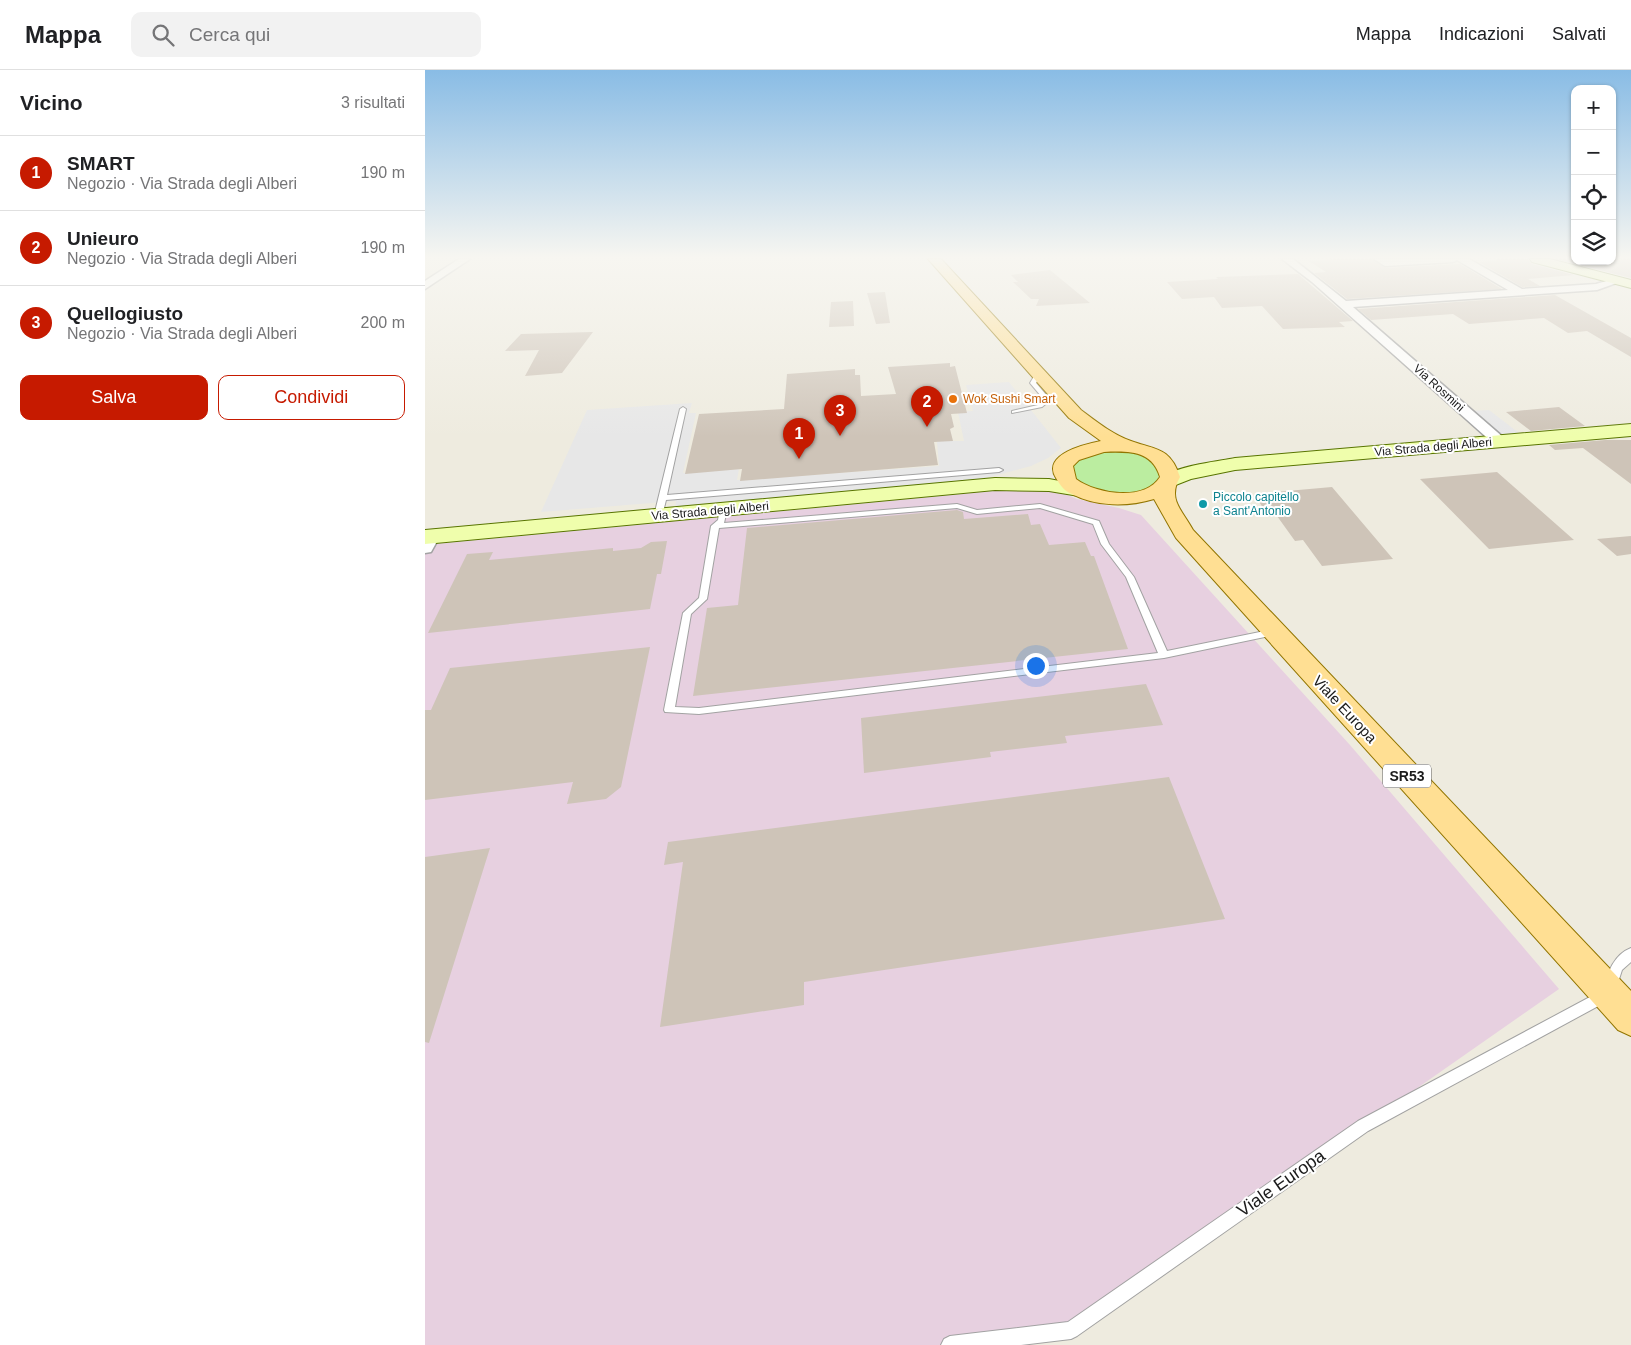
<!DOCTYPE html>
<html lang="it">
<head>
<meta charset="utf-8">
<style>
  body { margin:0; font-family:Arial,sans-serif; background:#f2f2f2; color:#202124 }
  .controls { position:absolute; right:15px; top:15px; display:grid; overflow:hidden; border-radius:10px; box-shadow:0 1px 4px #0004 }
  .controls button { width:45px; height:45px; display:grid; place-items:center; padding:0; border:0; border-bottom:1px solid #e0e0e0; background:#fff; color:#202124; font:25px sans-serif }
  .you { position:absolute; left:610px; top:595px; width:18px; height:18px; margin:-12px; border:4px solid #fff; border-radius:50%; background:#1a73e8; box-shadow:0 0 0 8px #1a73e833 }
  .badge { display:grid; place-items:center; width:32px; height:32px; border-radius:50%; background:#c61a00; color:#fff; font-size:16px; font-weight:700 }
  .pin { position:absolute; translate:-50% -41px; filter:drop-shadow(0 1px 2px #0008) }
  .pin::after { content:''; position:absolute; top:26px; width:18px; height:15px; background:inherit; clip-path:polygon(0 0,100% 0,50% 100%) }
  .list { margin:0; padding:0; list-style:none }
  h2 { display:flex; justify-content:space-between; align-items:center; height:65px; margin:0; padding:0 20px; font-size:21px }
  h2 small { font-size:16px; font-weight:400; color:#757577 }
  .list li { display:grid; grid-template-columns:32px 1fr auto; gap:15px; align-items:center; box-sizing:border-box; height:75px; padding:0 20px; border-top:1px solid #e0e0e0 }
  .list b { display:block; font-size:19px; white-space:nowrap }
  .list p { margin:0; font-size:16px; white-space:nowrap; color:#757577 }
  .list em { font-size:16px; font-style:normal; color:#757577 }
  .actions { display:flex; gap:10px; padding:15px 20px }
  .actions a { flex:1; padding:11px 0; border:1px solid #c61a00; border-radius:10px; text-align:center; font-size:18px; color:#c61a00 }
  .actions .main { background:#c61a00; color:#fff }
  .icon { flex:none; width:28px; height:28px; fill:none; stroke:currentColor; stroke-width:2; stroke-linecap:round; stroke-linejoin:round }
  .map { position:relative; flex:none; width:1206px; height:1275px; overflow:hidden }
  header { display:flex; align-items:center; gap:30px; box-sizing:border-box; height:70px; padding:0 25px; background:#fff; border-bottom:1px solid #e0e0e0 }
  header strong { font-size:24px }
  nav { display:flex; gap:28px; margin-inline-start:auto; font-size:18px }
  .search { width:350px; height:45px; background:#f2f2f2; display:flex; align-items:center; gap:12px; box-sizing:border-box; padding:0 18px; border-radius:10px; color:#757577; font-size:19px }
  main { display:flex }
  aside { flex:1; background:#fff }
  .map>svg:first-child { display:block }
  .industrial { fill:#e7d0e0 }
  .grass { fill:#bbeda0 }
  .parking { fill:#e7e7e7 }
  .building { fill:#cec4b8 }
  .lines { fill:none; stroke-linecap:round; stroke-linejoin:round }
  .service-casing { stroke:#a2a2a2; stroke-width:2 }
  .minor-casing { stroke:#a2a2a2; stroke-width:3 }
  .secondary-casing { stroke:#587400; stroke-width:2 }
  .primary-casing { stroke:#927500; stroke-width:2 }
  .service { fill:#fff; fill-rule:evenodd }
  .minor { fill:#fff; fill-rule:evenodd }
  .secondary { fill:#effeac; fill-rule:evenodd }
  .primary { fill:#ffdf93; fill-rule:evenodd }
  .food-dot { fill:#e8710a; stroke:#fff; stroke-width:2 }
  .culture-dot { fill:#0f9aa8; stroke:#fff; stroke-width:2 }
  .labels { text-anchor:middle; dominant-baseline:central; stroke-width:4; stroke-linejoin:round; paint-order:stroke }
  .far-street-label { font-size:12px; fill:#1b1b1b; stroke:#fff }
  .far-food-label { font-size:12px; fill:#c56008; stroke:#fff; text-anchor:start }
  .far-culture-label { font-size:12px; fill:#0d838f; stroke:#fff; text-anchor:start }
  .shield { fill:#fff; stroke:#5f5f5f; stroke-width:1 }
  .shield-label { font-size:14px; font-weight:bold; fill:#1b1b1b }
  .street-label { font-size:15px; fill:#1b1b1b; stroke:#fff }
  .near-street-label { font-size:18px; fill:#1b1b1b; stroke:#fff }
</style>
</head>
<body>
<header>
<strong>Mappa</strong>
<div class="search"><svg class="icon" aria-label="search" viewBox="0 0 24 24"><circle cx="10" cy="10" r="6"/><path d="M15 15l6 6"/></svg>Cerca qui</div>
<nav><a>Mappa</a><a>Indicazioni</a><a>Salvati</a></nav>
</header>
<main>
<aside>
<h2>Vicino<small>3 risultati</small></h2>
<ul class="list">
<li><span class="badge">1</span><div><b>SMART</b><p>Negozio · Via Strada degli Alberi</p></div><em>190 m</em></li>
<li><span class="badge">2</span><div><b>Unieuro</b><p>Negozio · Via Strada degli Alberi</p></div><em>190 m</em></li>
<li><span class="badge">3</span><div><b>Quellogiusto</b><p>Negozio · Via Strada degli Alberi</p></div><em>200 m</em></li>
</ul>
<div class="actions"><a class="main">Salva</a><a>Condividi</a></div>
</aside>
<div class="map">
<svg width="1206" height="1275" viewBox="0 0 1206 1275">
  <rect width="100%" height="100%" fill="#eeebdf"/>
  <path class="industrial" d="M 601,418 L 638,423 L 652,429 L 694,438 L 716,445 L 925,675 L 1134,919 L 646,1260 L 534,1275 L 0,1275 L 0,475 Z"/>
  <path class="grass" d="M 689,380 C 708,383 724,384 735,402 L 732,412 C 707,433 676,423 650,410 L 647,396 C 657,382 674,382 689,380 Z"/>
  <path class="parking" d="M 584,312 L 636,378 L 623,388 L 606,396 L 549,411 L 250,439 L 251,431 L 116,442 L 162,340 L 267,333 L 264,343 L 271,343 L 258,403 L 314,399 L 312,410 L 514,396 L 512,371 L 539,371 L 533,342 L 548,341 L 541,315 Z
    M 1064,340 L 1094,363 L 1075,365 L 1046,341 Z"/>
  <path class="building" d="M 911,189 L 947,189 L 960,198 L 1035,194 L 1077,219 L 922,229 L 889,203 L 901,202 L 884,191 Z
    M 1071,189 L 1103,189 L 1107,194 L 1149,205 L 1103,209 L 1115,216 L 1097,217 L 1054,192 L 1071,191 Z
    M 1131,189 L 1145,189 L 1150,191 L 1206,189 L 1206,208 Z
    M 625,200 L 665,233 L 611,236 L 614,229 L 606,229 L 588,212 L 593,212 L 586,205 Z
    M 873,204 L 928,251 L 914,252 L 920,257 L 858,259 L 837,236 L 797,238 L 789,227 L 757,229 L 742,212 L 793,209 L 791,207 Z
    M 460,222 L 465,253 L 451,254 L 442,223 Z
    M 1130,225 L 1206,268 L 1206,287 L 1162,261 L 1143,263 L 1119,248 L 1044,254 L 1028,244 L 946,250 L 933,239 Z
    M 428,231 L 429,256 L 404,257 L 406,232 Z
    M 168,262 L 137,303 L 100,306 L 114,280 L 80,281 L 96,264 Z
    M 525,293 L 525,297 L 530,296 L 542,343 L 526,344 L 529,357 L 525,359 L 528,371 L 509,372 L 513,395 L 315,411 L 317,399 L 260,404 L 274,344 L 359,339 L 362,304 L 430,299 L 430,305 L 435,305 L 436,326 L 471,324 L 463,297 Z
    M 1134,337 L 1160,356 L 1106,361 L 1081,342 Z
    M 1180,370 L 1206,370 L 1206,414 L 1158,378 L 1130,380 L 1124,375 Z
    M 1072,402 L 1149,470 L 1064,479 L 995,409 Z
    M 907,417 L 968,489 L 897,496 L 878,470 L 870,471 L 852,446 L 844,447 L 829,424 Z
    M 532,440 L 538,442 L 539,449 L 603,444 L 606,455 L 615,454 L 624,475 L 660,472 L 666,486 L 669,486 L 703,579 L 268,626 L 282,538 L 313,535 L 322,458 Z
    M 1206,466 L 1206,484 L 1192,486 L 1172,469 Z
    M 242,471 L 236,504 L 232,504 L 225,539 L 3,563 L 42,484 L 68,482 L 64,490 L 188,478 L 188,481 L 216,478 L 226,472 Z
    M 225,577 L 196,717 L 181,729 L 142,734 L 148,712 L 0,730 L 0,640 L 6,640 L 25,598 Z
    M 721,614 L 738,655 L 640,666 L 642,673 L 565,682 L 566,687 L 439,703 L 436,648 Z
    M 744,707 L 800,849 L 379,912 L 379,935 L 235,957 L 258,792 L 239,795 L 243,772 Z
    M 65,778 L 4,973 L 0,972 L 0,787 Z"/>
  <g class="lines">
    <defs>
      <path id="service" d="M 613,302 L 616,304 L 611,313 L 622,326 L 623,332 L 617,337 L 587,343 L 587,341 L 613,335 L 617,331 L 616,326 L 605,313 L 611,303 Z
        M 258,337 L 261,339 L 242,425 L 574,398 L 578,400 L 574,402 L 241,430 L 237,446 L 233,448 L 229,446 L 255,339 Z
        M 532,434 L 552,440 L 615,434 L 674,451 L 684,474 L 709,507 L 742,581 L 849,559 L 854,562 L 849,565 L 739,588 L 274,644 L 240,642 L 239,640 L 258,543 L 274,528 L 286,456 L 293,450 L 295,438 L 301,438 L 302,440 L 299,453 ZM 532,438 L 552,444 L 615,438 L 668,454 L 676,474 L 701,507 L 733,583 L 274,638 L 250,637 L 266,544 L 282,529 L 294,458 Z
        M 1206,878 L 1206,892 L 1197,900 L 1188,928 L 943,1061 L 652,1266 L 646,1269 L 596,1275 L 516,1275 L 519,1269 L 525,1266 L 643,1252 L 933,1051 L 1178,920 C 1183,903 1188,885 1206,878 Z"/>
      <path id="minor" d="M 34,189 L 45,189 L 0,219 L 0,211 Z
        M 857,189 L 868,189 L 921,231 L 1083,220 L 1032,190 L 1028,192 L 960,196 L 949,189 L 1044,189 L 1097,219 L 1171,214 L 1192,208 L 1197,211 L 1172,220 L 928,237 L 1079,368 L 1081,371 L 1074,375 L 1069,374 L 887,212 Z
        M 7,461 L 13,462 L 15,466 L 6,482 L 0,483 L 0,464 Z"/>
      <path id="secondary" d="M 1105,189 L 1125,189 L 1206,210 L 1206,218 L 1107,192 Z
        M 1206,354 L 1206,366 L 810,400 L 766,409 L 743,418 L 736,416 L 733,412 C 744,396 791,392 810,388 Z
        M 570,408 L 624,409 L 661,416 L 664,420 L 661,424 L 654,426 L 624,421 L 570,420 L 0,474 L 0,460 Z"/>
      <path id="primary" d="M 503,189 L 516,189 L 656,340 C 672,352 687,364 706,371 C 731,380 745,377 755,407 C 742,429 757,440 768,460 L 1206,921 L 1206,966 L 1193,960 L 751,468 L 729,429 C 703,437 672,437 647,424 C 639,421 635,415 631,408 C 616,384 661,374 676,371 L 644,348 ZM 679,382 C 703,381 727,380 735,407 C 719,432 671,424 651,409 L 648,396 L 654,390 Z"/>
    </defs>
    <use href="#service" class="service-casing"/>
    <use href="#minor" class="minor-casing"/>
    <use href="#secondary" class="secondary-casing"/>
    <use href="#primary" class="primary-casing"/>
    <use href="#service" class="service"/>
    <use href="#minor" class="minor"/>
    <use href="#secondary" class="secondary"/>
    <use href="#primary" class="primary"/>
  </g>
  <linearGradient id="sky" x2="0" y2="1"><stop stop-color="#89bce5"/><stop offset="0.51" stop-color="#f7f6f1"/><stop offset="1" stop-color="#f7f6f1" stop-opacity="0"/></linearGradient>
  <rect width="1206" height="367" fill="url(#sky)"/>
  <circle class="food-dot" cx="528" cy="329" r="5"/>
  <circle class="culture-dot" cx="778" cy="434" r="5"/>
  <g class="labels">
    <g class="far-street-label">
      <text transform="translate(1014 318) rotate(42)">Via Rosmini</text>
      <text transform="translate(1008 377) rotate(-5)">Via Strada degli Alberi</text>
      <text transform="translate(285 441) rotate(-5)">Via Strada degli Alberi</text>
    </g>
    <g class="far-food-label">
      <text x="538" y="329">Wok Sushi Smart</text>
    </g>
    <g class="far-culture-label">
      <text x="788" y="427">Piccolo capitello<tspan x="788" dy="14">a Sant'Antonio</tspan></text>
    </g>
    <rect class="shield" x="958" y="694.5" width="48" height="23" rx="4"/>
    <g class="shield-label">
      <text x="982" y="706">SR53</text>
    </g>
    <g class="street-label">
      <text transform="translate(920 639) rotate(47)">Viale Europa</text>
    </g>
    <g class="near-street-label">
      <text transform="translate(856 1113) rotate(-35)">Viale Europa</text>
    </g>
  </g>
</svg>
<div class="controls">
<button>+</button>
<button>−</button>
<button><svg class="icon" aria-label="locate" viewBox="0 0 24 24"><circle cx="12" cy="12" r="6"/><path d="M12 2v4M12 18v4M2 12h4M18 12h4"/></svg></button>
<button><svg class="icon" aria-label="layers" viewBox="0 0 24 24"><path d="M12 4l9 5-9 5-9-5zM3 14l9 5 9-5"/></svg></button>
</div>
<div class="you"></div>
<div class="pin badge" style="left:374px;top:389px">1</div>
<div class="pin badge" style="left:502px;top:357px">2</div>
<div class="pin badge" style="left:415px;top:366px">3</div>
</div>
</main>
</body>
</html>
